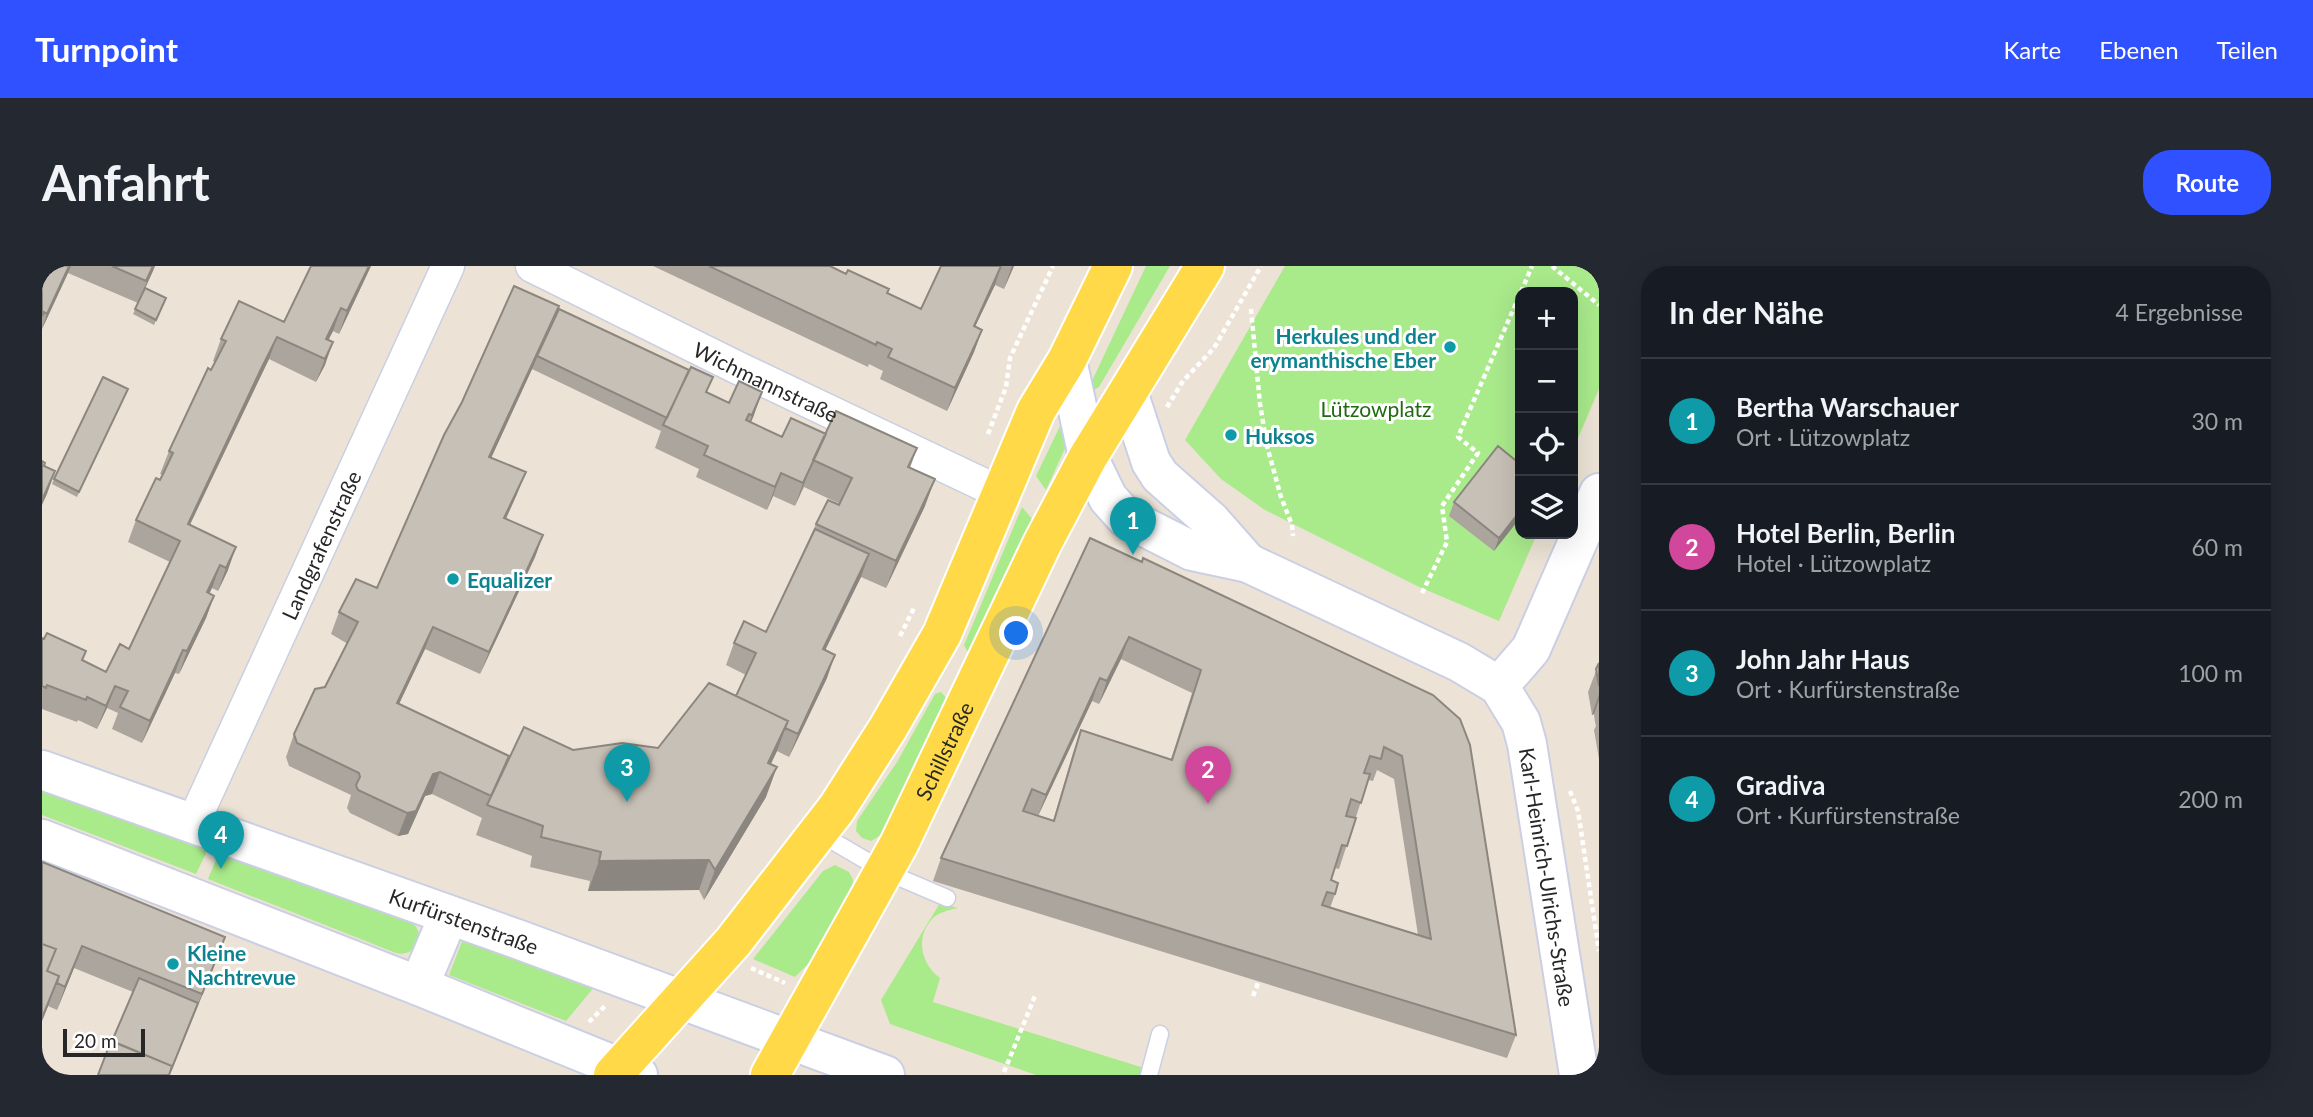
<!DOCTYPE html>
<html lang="de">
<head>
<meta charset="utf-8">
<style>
  body { margin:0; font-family:Lato,sans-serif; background:#242831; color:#f1f3f6 }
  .controls { position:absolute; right:21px; top:21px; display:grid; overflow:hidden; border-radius:14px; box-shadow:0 7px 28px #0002 }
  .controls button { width:63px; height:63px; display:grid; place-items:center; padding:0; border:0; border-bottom:2px solid #363941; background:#171b24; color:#f1f3f6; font:35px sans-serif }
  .scale { position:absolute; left:21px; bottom:18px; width:82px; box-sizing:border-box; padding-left:7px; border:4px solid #272727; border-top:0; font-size:19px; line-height:24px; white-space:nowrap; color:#272727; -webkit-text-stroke:5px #fff; paint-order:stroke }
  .you { position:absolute; left:975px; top:368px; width:24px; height:24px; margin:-18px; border:5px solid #fff; border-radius:50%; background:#1a73e8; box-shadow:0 0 0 10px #1a73e833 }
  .badge { display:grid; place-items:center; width:46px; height:46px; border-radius:50%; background:#3051ff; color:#fff; font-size:23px; font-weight:700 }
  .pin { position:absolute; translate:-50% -58px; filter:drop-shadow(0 2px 4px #0008) }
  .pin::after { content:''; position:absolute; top:37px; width:24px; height:21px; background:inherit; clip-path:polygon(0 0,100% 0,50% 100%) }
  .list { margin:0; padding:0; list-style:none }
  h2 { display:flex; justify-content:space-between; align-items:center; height:91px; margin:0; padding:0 28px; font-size:30px }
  h2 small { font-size:23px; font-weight:400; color:#9ea1a6 }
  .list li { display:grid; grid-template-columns:46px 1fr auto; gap:21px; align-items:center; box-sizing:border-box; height:126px; padding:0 28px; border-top:2px solid #363941 }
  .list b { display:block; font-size:26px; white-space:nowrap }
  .list p { margin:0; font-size:23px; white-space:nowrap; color:#9ea1a6 }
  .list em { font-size:23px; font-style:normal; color:#9ea1a6 }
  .icon { flex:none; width:38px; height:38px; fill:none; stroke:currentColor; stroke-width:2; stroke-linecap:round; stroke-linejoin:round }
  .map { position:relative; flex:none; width:1557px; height:809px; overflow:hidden; border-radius:28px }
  header { display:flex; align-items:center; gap:42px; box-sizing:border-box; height:98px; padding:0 35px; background:#3051ff; color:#fff }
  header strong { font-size:33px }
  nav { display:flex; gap:38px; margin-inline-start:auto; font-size:24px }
  .intro { display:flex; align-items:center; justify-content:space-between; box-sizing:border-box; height:168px; padding:0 42px }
  h1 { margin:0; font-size:49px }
  .button { padding:18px 32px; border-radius:28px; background:#3051ff; color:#fff; font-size:24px; font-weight:700 }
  main { display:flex; gap:42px; padding:0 42px }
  aside { flex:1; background:#171b24; border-radius:28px; box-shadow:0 7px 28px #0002 }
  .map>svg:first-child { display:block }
  .green { fill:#a9ea8b }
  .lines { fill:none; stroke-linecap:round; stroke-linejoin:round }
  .lane-casing { stroke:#cbcfe3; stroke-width:19 }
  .street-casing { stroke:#cbcfe3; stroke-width:35 }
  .secondary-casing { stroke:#cbcfe3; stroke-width:42 }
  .primary-casing { stroke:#fff; stroke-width:42 }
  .path { stroke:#fff; stroke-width:4.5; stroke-dasharray:5 3.5; stroke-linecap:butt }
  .lane { stroke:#fff; stroke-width:16 }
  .street { stroke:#fff; stroke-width:32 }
  .secondary { stroke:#fff; stroke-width:38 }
  .primary { stroke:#ffd948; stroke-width:38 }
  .wall { fill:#aba59d; fill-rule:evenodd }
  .shaded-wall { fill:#8b867f }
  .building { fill:#c7c0b6; stroke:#8b867f; stroke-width:2; fill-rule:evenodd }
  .culture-dot { fill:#0f9aa8; stroke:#fff; stroke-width:2.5 }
  .labels { text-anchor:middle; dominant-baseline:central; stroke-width:6; stroke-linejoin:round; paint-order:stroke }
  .culture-label { font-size:21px; font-weight:bold; fill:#0d838f; stroke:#fff; text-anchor:start }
  .street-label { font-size:21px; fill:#272727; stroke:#fff }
  .park-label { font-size:21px; fill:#216a11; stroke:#fff }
</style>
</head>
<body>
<header>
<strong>Turnpoint</strong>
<nav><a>Karte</a><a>Ebenen</a><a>Teilen</a></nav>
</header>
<div class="intro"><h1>Anfahrt</h1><a class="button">Route</a></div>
<main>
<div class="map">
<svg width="1557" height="809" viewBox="0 0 1557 809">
  <rect width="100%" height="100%" fill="#ece3d6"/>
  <path class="green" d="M 1104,0 L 1128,0 L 1057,121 L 1052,124 L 1049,121 L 1049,117 Z
    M 1243,0 L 1557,0 L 1557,123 L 1531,184 L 1531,26 L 1478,26 L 1478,268 L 1495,268 L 1457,355 L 1375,320 L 1223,244 L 1179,213 L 1143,174 Z
    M 1020,156 L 1025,178 L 1004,224 L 994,210 Z
    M 980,241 L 991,254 L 930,383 L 925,385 L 922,379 Z
    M 899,426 L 905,433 L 839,569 L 829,575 L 820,572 L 814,565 L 815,555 L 855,496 L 893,428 Z
    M 0,525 L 166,583 L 154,608 L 0,549 Z
    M 177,587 L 368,655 C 386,667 375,692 354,687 L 166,613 Z
    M 793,599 L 807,606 L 811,614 L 810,625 L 771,693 L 753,711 L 711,693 L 781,605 Z
    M 898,637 L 916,642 C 907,644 897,646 890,653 C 873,672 879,698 898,712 L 891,736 L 1102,802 L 1100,809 L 994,809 L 848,758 L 839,734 Z
    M 421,673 L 554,719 L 524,755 L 407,709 Z"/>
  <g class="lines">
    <defs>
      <path id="lane" d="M 777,567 L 842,605 L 905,632
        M 1107,809 L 1118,768"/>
      <g id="street">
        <path id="s1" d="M 490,0 L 696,102 L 959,227"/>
        <path id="s2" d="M 151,557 L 406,0"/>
      </g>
      <g id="secondary">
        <path id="s3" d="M 1025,94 L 1046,191 L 1066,232 L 1083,251 L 1150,285 L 1206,297 L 1417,396 L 1457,420 L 1479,456 L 1485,478 L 1537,809"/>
        <path d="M 1086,126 L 1109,196 L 1118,210 L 1169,255 L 1206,297"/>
        <path d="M 1457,420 L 1489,383 L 1557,227"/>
        <path id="s4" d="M 0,504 L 475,673 L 843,809"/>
        <path d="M 0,573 L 377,720 L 596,809"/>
        <path d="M 377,720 L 407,649"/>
      </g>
      <g id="primary">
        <path d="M 571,809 L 691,676 L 795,542 L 846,462 L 900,368 L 994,145 L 1025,94 L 1071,0"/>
        <path id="s5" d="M 728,809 L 857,578 L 1000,278 L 1046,191 L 1163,0"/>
      </g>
    </defs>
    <use href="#lane" class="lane-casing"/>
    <use href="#street" class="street-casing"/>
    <use href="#secondary" class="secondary-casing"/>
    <use href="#primary" class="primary-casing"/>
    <path class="path" d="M 1510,0 L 1557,39
      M 1479,26 L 1490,0
      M 1209,43 L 1218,138 L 1225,180 L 1239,231 L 1250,259 L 1251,270
      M 1125,141 L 1141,115 L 1172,82 L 1219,0
      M 946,168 L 964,121 L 968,92 L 1011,0
      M 1380,327 L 1405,276 L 1400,240 L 1436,187 L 1416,171 L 1478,28
      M 858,370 L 873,340
      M 1528,525 L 1536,545 L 1557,685
      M 709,702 L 743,717
      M 1211,730 L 1218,712
      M 547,756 L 563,740
      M 962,806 L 993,730"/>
    <use href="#lane" class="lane"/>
    <use href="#street" class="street"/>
    <use href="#secondary" class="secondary"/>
    <use href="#primary" class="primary"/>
  </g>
  <path class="wall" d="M 0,0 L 113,0 L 103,22 L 124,32 L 112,59 L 91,48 L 96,37 L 26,7 L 0,63 Z
    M 269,0 L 329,0 L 297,68 L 291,65 L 286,74 L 283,99 L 274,116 L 227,93 L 211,126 L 148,259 L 186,304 L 176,325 L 170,322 L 167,327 L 172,330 L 164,352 L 137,408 L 133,407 L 100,477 L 70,463 L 76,447 L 65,442 L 55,463 L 36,454 L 35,456 L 0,443 L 0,372 L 44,385 L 40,395 L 64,406 L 87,383 L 128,296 L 86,276 L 94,254 L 121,209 L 118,208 L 127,185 L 173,96 L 171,95 L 179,73 L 242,56 Z
    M 611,0 L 788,0 L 788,1 L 879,43 L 899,0 L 972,0 L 962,23 L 953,19 L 933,60 L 940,64 L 932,86 L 905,145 L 838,113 L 841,105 L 827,98 L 826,101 Z
    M 513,50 L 666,127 L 712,149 L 709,156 L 740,171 L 784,168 L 875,182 L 868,202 L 883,240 L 844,322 L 819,311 L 783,384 L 785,412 L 747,491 L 735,485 L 729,498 L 724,531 L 662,634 L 657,624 L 546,625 L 548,615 L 488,601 L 490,590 L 434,569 L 440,552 L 390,528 L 383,530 L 366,568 L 356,570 L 308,547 L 305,542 L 309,529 L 247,500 L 244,491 L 252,468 L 283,421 L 306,378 L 289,368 L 297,346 L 335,322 ZM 491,101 L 490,103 L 619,165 L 613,182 L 657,203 L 654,211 L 725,244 L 731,230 L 753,240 L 762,221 L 798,238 L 774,258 L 724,366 L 692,377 L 684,399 L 704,409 L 694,430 L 616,482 L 531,484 L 464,500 L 357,438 L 383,383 L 438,408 L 493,291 L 501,269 L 464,253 L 475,228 L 449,192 Z
    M 84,128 L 35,231 L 10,218 L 12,213 Z
    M 1412,236 L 1478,252 L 1452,285 L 1407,250 Z
    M 1100,296 L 1391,429 L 1474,769 L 1465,792 L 891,615 L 899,592 ZM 1079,393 L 1150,427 L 1129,493 L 1039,464 L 1031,487 L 1011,555 L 996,550 L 1050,435 L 1057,438 ZM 1335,504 L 1352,513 L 1376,669 L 1288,642 L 1293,628 L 1289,614 L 1293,602 L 1297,603 L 1326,514 L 1331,515 Z
    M 1557,397 L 1557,493 L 1552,464 L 1554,460 L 1553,456 L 1552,448 L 1550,449 L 1546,426 Z
    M 0,596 L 175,693 L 128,809 L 91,726 L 32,702 L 15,744 L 6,740 L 0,755 Z"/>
  <path class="shaded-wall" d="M 27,0 L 29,0 L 26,7 L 0,63 L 5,48 Z
    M 111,0 L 113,0 L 111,5 L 96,38 Z
    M 327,0 L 329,0 L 297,68 L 305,45 Z
    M 959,0 L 953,19 L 923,82 L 932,60 Z
    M 970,0 L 972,0 L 962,23 Z
    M 517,40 L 491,101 L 439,214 L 447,191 Z
    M 299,42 L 291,65 L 278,91 L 284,73 Z
    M 940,64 L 932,86 L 905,145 L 913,122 Z
    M 235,71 L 227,93 L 137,281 L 146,258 Z
    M 291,76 L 283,99 L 274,116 L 283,93 Z
    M 720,126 L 712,149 L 702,172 L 710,149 Z
    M 769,200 L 761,221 L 753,240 L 761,217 Z
    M 13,205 L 5,228 L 0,239 L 0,234 Z
    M 484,206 L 475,228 L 454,274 L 462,252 Z
    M 739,207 L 731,230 L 725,244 L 733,221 Z
    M 893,213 L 883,240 L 844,322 L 854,295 Z
    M 1478,245 L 1478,252 L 1452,285 L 1457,272 Z
    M 501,269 L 493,291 L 438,408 L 447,386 Z
    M 194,281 L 186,304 L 176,325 L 184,302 Z
    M 827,288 L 819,311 L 773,405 L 781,383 Z
    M 178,299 L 170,322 L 157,349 L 165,326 Z
    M 172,330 L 164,352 L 137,408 L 145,385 Z
    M 391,361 L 383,383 L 347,459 L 355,437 Z
    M 1087,371 L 1079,393 L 1057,438 L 1065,415 Z
    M 141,384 L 133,407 L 100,477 L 108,455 Z
    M 793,389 L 785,412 L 747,491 L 756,468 Z
    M 1058,412 L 1050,435 L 995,552 L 1004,529 Z
    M 73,420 L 65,442 L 55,463 L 64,440 Z
    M 1557,428 L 1557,434 L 1552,448 L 1550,449 Z
    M 746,455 L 735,485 L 715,526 L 726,497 Z
    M 735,501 L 724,531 L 662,634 L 673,604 Z
    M 398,506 L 390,528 L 383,530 L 366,568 L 356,570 L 365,547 L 391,508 Z
    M 667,594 L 657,624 L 546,625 L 557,595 Z
    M 183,671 L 175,693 L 127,809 Z
    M 40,680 L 32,702 L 15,744 L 23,721 Z
    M 17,710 L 6,740 L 0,755 L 0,752 Z"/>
  <path class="building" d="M 0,0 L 27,0 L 5,48 L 2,46 L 0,50 Z
    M 70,0 L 111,0 L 104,15 Z
    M 269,0 L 327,0 L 305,45 L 299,42 L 284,73 L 291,76 L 283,93 L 235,71 L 219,103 L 146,258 L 194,281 L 184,302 L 178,299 L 165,326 L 172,330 L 145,385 L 141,384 L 108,455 L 78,441 L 86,425 L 73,420 L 64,440 L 45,431 L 44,434 L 5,419 L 4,422 L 0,420 L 0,372 L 2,373 L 5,367 L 44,385 L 40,394 L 64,406 L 78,378 L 87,383 L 138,275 L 94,254 L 114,212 L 118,214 L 121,208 L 131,187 L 127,185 L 166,102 L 169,104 L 184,75 L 179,73 L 197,35 L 242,56 Z
    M 667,0 L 788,0 L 804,8 L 806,4 L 847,23 L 845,27 L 879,43 L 899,0 L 959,0 L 932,60 L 940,64 L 913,122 L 846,91 L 850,83 L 835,76 L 834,79 L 826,75 Z
    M 472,20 L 517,40 L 447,191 L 484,206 L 462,252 L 501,269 L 447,386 L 391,361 L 355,437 L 467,490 L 449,530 L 398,506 L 391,508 L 374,545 L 365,547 L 316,524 L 314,519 L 318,511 L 317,507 L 255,477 L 252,468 L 273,423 L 283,421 L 316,356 L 297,346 L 314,313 L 335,322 L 402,169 L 420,136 Z
    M 103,22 L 124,32 L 114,54 L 93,43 Z
    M 517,43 L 647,104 L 625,152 L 495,90 Z
    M 649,101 L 671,111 L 664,126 L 687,137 L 697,115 L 720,126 L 710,149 L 707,148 L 704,154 L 740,171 L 749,152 L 784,168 L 761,217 L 739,207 L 733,221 L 662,189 L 666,180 L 621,159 Z
    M 61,111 L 86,123 L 37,226 L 12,213 Z
    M 794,145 L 875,182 L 866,201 L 893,213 L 854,295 L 774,258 L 786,234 L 797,239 L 810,212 L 771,194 Z
    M 1456,180 L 1478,198 L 1478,245 L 1457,272 L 1412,236 Z
    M 0,195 L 3,197 L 2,200 L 13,205 L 0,234 Z
    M 773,263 L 827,288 L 781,383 L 793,389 L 756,468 L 743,462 L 746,455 L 694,430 L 714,387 L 692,377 L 702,355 L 724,366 Z
    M 1048,272 L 1100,296 L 1101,292 L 1391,429 L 1418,453 L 1428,479 L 1474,769 L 899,592 ZM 1087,371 L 1159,404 L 1130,494 L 1039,464 L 1012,555 L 981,545 L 990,523 L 1004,529 L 1058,412 L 1065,415 ZM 1342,481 L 1360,490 L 1389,673 L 1280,639 L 1285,626 L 1293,628 L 1296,617 L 1289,614 L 1300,579 L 1305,580 L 1314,552 L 1304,550 L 1309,533 L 1319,537 L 1328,508 L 1322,507 L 1328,490 L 1339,493 Z
    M 1557,397 L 1557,420 L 1554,403 Z
    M 667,417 L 746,455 L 726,497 L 735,501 L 673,604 L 667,594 L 557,595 L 559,586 L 499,571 L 501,560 L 445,539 L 482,461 L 531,484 L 580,477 L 616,482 Z
    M 0,596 L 183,671 L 160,728 L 40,680 L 23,721 L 15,717 L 17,710 L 5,705 L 14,683 L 0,678 Z
    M 0,678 L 14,683 L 5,705 L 17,710 L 0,752 Z
    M 97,712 L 156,737 L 129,804 L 130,800 L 70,775 Z
    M 69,775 L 130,800 L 127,809 L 56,809 Z"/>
  <g class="culture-dot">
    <circle cx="1408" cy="81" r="7"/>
    <circle cx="1189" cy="169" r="7"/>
    <circle cx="411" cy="313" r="7"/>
    <circle cx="131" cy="698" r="7"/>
  </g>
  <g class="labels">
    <g class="culture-label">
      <text x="1394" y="69" text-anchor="end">Herkules und der<tspan x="1394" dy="24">erymanthische Eber</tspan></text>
      <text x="1203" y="169">Huksos</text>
      <text x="425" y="313">Equalizer</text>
      <text x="145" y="686">Kleine<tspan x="145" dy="24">Nachtrevue</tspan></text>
    </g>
    <g class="street-label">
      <text stroke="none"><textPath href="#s1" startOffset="261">Wichmannstraße</textPath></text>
      <text stroke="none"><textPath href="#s2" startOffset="306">Landgrafenstraße</textPath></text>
      <text stroke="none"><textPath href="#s5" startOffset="368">Schillstraße</textPath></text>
      <text stroke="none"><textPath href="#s3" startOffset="782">Karl-Heinrich-Ulrichs-Straße</textPath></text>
      <text stroke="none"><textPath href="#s4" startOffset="448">Kurfürstenstraße</textPath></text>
    </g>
    <g class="park-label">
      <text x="1334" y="142">Lützowplatz</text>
    </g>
  </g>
</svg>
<div class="controls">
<button>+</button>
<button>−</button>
<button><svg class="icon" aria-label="locate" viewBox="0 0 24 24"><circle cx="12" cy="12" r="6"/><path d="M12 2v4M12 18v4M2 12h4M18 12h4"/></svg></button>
<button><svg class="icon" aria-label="layers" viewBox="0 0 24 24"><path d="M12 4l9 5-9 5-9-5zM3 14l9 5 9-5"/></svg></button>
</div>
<div class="scale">20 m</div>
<div class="you"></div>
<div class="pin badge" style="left:1091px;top:289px;background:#0f9aa8">1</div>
<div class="pin badge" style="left:1166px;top:538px;background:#d1479c">2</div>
<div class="pin badge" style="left:585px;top:536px;background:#0f9aa8">3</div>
<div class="pin badge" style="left:179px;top:603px;background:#0f9aa8">4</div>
</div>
<aside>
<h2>In der Nähe<small>4 Ergebnisse</small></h2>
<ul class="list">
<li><span class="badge" style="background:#0f9aa8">1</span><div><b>Bertha Warschauer</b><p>Ort · Lützowplatz</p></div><em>30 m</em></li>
<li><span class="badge" style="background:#d1479c">2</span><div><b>Hotel Berlin, Berlin</b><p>Hotel · Lützowplatz</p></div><em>60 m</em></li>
<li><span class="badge" style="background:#0f9aa8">3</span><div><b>John Jahr Haus</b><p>Ort · Kurfürstenstraße</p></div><em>100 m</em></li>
<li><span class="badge" style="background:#0f9aa8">4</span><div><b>Gradiva</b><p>Ort · Kurfürstenstraße</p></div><em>200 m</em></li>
</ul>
</aside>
</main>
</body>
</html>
